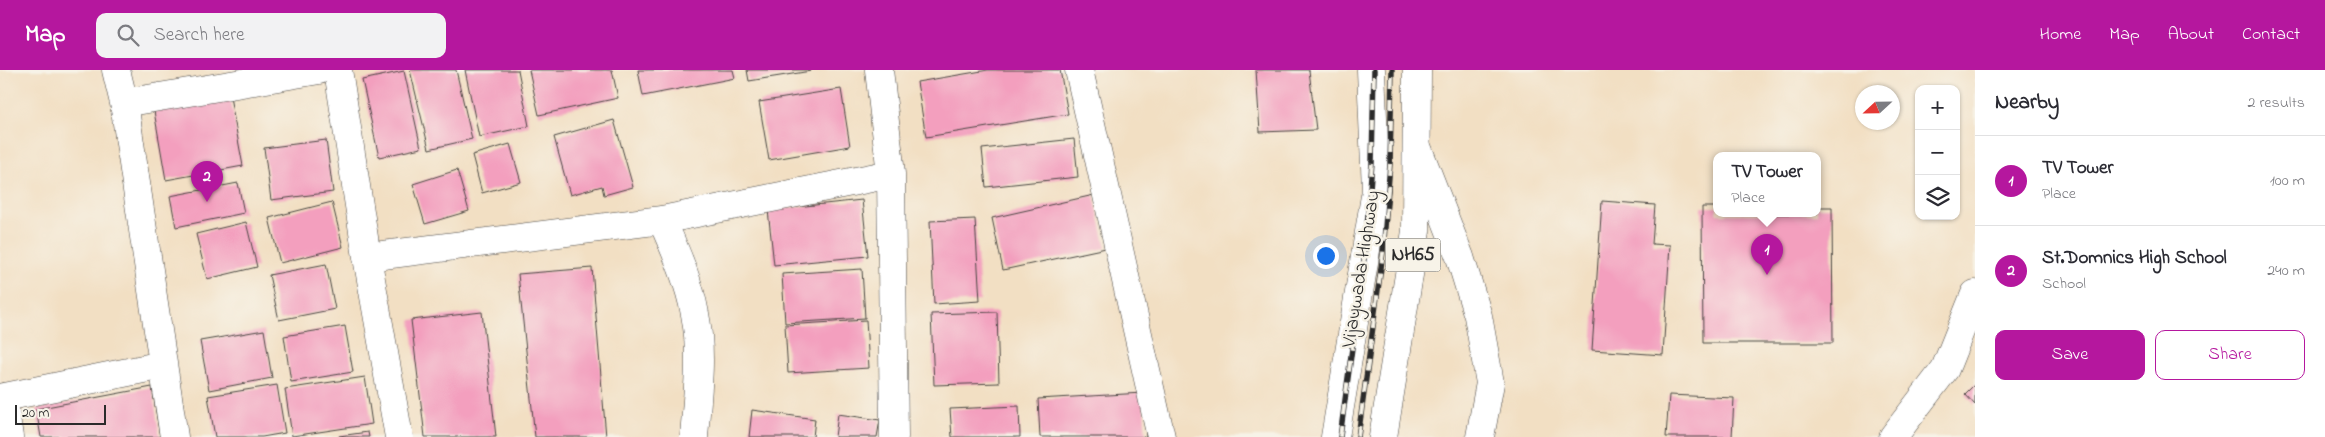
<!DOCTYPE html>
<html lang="en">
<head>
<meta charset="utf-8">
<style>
  body { margin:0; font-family:"Indie Flower",sans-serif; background:#f2f2f3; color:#2b2b33 }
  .controls { position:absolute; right:15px; top:15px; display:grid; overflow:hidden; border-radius:10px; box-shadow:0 1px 4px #0004 }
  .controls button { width:45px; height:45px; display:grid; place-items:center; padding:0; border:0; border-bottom:1px solid #e1e1e2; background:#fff; color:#2b2b33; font:25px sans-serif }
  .compass { position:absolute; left:1855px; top:15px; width:45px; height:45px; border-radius:50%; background:#fff; box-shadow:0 1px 4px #0004; rotate:248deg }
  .scale { position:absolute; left:15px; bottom:12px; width:91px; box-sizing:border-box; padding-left:5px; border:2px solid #2b2b2b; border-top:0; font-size:14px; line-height:18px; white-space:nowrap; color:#2b2b2b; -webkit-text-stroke:4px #f7f3e8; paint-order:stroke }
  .you { position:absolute; left:1325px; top:185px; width:18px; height:18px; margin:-12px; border:4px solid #fff; border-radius:50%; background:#1a73e8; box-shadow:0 0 0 8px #1a73e833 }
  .badge { display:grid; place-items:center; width:32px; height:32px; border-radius:50%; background:#b5179e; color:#fff; font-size:16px; font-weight:700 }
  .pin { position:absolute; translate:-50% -41px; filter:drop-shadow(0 1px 2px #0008) }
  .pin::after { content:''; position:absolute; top:26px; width:18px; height:15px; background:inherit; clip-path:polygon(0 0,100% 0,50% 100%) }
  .popup { position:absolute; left:1713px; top:82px; width:108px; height:65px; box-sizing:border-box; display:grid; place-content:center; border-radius:10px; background:#fff; filter:drop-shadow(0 1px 4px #0005); font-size:16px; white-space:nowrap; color:#7c7c81 }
  .popup b { font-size:19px; color:#2b2b33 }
  .popup::after { content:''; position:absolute; left:50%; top:100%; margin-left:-10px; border:10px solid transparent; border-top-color:#fff }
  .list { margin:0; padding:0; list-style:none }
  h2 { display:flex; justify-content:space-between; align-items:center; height:65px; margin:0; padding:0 20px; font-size:21px }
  h2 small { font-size:16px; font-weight:400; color:#7c7c81 }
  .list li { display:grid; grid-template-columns:32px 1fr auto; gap:15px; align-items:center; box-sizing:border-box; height:90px; padding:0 20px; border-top:1px solid #e1e1e2 }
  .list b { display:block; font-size:19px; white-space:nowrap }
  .list p { margin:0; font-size:16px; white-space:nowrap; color:#7c7c81 }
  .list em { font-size:16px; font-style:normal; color:#7c7c81 }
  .actions { display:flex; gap:10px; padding:15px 20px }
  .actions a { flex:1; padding:11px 0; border:1px solid #b5179e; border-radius:10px; text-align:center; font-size:18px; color:#b5179e }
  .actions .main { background:#b5179e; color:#fff }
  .icon { flex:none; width:28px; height:28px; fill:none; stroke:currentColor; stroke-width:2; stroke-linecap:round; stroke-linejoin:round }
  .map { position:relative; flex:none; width:1975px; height:367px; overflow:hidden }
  header { display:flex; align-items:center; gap:30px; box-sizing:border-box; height:70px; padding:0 25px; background:#b5179e; color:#fff }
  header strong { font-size:24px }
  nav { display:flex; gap:28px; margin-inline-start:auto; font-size:18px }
  .search { width:350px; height:45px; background:#f2f2f3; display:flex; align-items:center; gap:12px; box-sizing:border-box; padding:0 18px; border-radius:10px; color:#7c7c81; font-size:19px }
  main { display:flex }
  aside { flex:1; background:#fff }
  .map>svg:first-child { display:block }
  .building { fill:#f39fbe }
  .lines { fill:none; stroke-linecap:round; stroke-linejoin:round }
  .minor-casing { stroke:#494642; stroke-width:29 }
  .highway-casing { stroke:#494642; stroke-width:29 }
  .minor { stroke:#fff; stroke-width:28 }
  .highway { stroke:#fff; stroke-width:28 }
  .rail-casing { stroke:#2b2b2b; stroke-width:5.5 }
  .rail { stroke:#f7f3e8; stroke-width:4; stroke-dasharray:11; stroke-linecap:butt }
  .labels { text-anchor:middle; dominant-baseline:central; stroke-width:5; stroke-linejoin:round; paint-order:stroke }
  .shield { fill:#f7f3e8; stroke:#686764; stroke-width:1 }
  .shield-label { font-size:19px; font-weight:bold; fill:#2b2b2b }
  .street-label { font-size:20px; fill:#2b2b2b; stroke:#f7f3e8 }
</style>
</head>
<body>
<header>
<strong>Map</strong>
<div class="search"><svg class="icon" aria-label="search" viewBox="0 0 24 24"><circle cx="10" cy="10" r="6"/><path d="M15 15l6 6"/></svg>Search here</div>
<nav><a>Home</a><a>Map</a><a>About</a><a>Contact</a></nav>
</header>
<main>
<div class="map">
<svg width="1975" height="367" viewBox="0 0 1975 367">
  <rect width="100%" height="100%" fill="#f7f3e8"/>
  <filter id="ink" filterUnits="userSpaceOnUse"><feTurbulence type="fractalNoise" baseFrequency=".02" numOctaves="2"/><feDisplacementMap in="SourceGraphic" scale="10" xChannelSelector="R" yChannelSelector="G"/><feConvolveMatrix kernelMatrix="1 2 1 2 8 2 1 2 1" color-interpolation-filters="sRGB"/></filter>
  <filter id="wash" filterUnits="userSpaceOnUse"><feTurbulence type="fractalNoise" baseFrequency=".0096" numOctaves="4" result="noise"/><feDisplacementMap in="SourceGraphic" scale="20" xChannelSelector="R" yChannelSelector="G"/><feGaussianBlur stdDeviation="1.12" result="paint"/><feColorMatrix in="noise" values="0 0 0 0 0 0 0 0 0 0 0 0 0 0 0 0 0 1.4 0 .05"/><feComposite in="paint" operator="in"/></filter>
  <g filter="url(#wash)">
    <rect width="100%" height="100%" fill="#f2dfc3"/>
    <g id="blocks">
      <path class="building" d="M 410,0 L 456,0 L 472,69 L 429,79 Z
        M 465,0 L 518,0 L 529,56 L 479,67 Z
        M 529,0 L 612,0 L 618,28 L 539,45 Z
        M 638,0 L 733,0 L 735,8 L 643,26 Z
        M 747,0 L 811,0 L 811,1 L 749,11 Z
        M 988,0 L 1060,0 L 1068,44 L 926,67 L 917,12 Z
        M 1256,0 L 1309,0 L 1316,60 L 1260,62 Z
        M 404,1 L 421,78 L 379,87 L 362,10 Z
        M 841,19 L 850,76 L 769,90 L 759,32 Z
        M 230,27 L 243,96 L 166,110 L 154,41 Z
        M 614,50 L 633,117 L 604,125 L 602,116 L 570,125 L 554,67 Z
        M 1074,69 L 1078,107 L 986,117 L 982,79 Z
        M 326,70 L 333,122 L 271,130 L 264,78 Z
        M 510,74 L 521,112 L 482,123 L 472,85 Z
        M 457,100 L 469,141 L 425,154 L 413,114 Z
        M 238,113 L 244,143 L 176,157 L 170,126 Z
        M 1094,125 L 1106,178 L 1003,200 L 992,148 Z
        M 862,130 L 868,186 L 774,195 L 768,140 Z
        M 1602,131 L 1655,135 L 1652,174 L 1670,175 L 1663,285 L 1592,280 Z
        M 332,132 L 343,177 L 280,193 L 269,148 Z
        M 1702,137 L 1717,137 L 1717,144 L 1817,144 L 1817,137 L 1832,137 L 1833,273 L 1703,273 Z
        M 975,149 L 980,231 L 934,234 L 930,151 Z
        M 246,152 L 257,197 L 207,209 L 196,164 Z
        M 326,194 L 335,239 L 279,250 L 269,205 Z
        M 592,198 L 606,367 L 535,367 L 518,204 Z
        M 862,199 L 865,248 L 785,253 L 782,204 Z
        M 482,242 L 496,367 L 425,367 L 411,250 Z
        M 997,242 L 999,313 L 934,315 L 931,244 Z
        M 866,250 L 869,298 L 788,303 L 785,255 Z
        M 345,256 L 353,302 L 291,312 L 284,266 Z
        M 264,260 L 272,308 L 209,320 L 200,271 Z
        M 365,307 L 372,354 L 292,366 L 285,319 Z
        M 1975,314 L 1975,335 L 1965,324 Z
        M 277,315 L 285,363 L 262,367 L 215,367 L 208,326 Z
        M 152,317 L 160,367 L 41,367 L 36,339 Z
        M 1143,323 L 1146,367 L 1040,367 L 1038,329 Z
        M 1669,325 L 1734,328 L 1732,367 L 1666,367 Z
        M 1019,336 L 1020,367 L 952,367 L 950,339 Z
        M 752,340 L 815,349 L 813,367 L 749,367 Z
        M 838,344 L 880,350 L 877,367 L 835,367 Z
        M 368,362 L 369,367 L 339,367 L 339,366 Z"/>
    </g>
  </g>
  <g filter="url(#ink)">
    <use href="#blocks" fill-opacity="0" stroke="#494642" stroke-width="1"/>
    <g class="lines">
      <defs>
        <path id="minor" d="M 116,0 L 124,33 L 174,367
          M 338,0 L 367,187 L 399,367
          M 879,0 L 891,104 L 894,367
          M 1079,0 L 1161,367
          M 124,33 L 319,0
          M 1418,79 L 1460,187 L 1478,246 L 1490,313 L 1480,367
          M 662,150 C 675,180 689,211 695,244 C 703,284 697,327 694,367
          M 367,187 L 662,150 L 891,104
          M 3,327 L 9,367
          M 0,328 L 163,295
          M 1893,367 L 1945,299 L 1975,224"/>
        <path id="highway" d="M 1335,367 L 1376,120 L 1371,0
          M 1383,367 L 1416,161 L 1417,0"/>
      </defs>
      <use href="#minor" class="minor-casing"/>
      <use href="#highway" class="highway-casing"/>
      <use href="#minor" class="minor"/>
      <use href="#highway" class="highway"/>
      <defs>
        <path id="rail" d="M 1340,367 L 1365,182 L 1372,93 L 1374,0
          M 1358,367 L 1383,183 L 1390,94 L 1392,0"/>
      </defs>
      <use href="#rail" class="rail-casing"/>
      <use href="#rail" class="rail"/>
    </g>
  </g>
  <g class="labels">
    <rect class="shield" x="1385.5" y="168.5" width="55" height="33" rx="4"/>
    <g class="shield-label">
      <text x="1413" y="185">NH65</text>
    </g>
    <g class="street-label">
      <text transform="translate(1362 199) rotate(-81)">Vijaywada Highway</text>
    </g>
  </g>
</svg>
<div class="controls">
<button>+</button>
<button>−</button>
<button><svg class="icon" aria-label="layers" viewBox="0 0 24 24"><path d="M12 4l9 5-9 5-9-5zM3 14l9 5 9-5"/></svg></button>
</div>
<svg class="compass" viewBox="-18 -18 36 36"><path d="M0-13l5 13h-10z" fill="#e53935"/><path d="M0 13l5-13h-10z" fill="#7c7c81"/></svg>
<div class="scale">20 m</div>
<div class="you"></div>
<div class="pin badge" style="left:1767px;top:205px">1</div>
<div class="popup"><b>TV Tower</b>Place</div>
<div class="pin badge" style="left:207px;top:132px">2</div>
</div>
<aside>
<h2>Nearby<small>2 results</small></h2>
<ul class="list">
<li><span class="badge">1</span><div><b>TV Tower</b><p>Place</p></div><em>100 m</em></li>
<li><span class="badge">2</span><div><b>St.Domnics High School</b><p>School</p></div><em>240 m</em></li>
</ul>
<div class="actions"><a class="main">Save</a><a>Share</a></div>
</aside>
</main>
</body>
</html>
